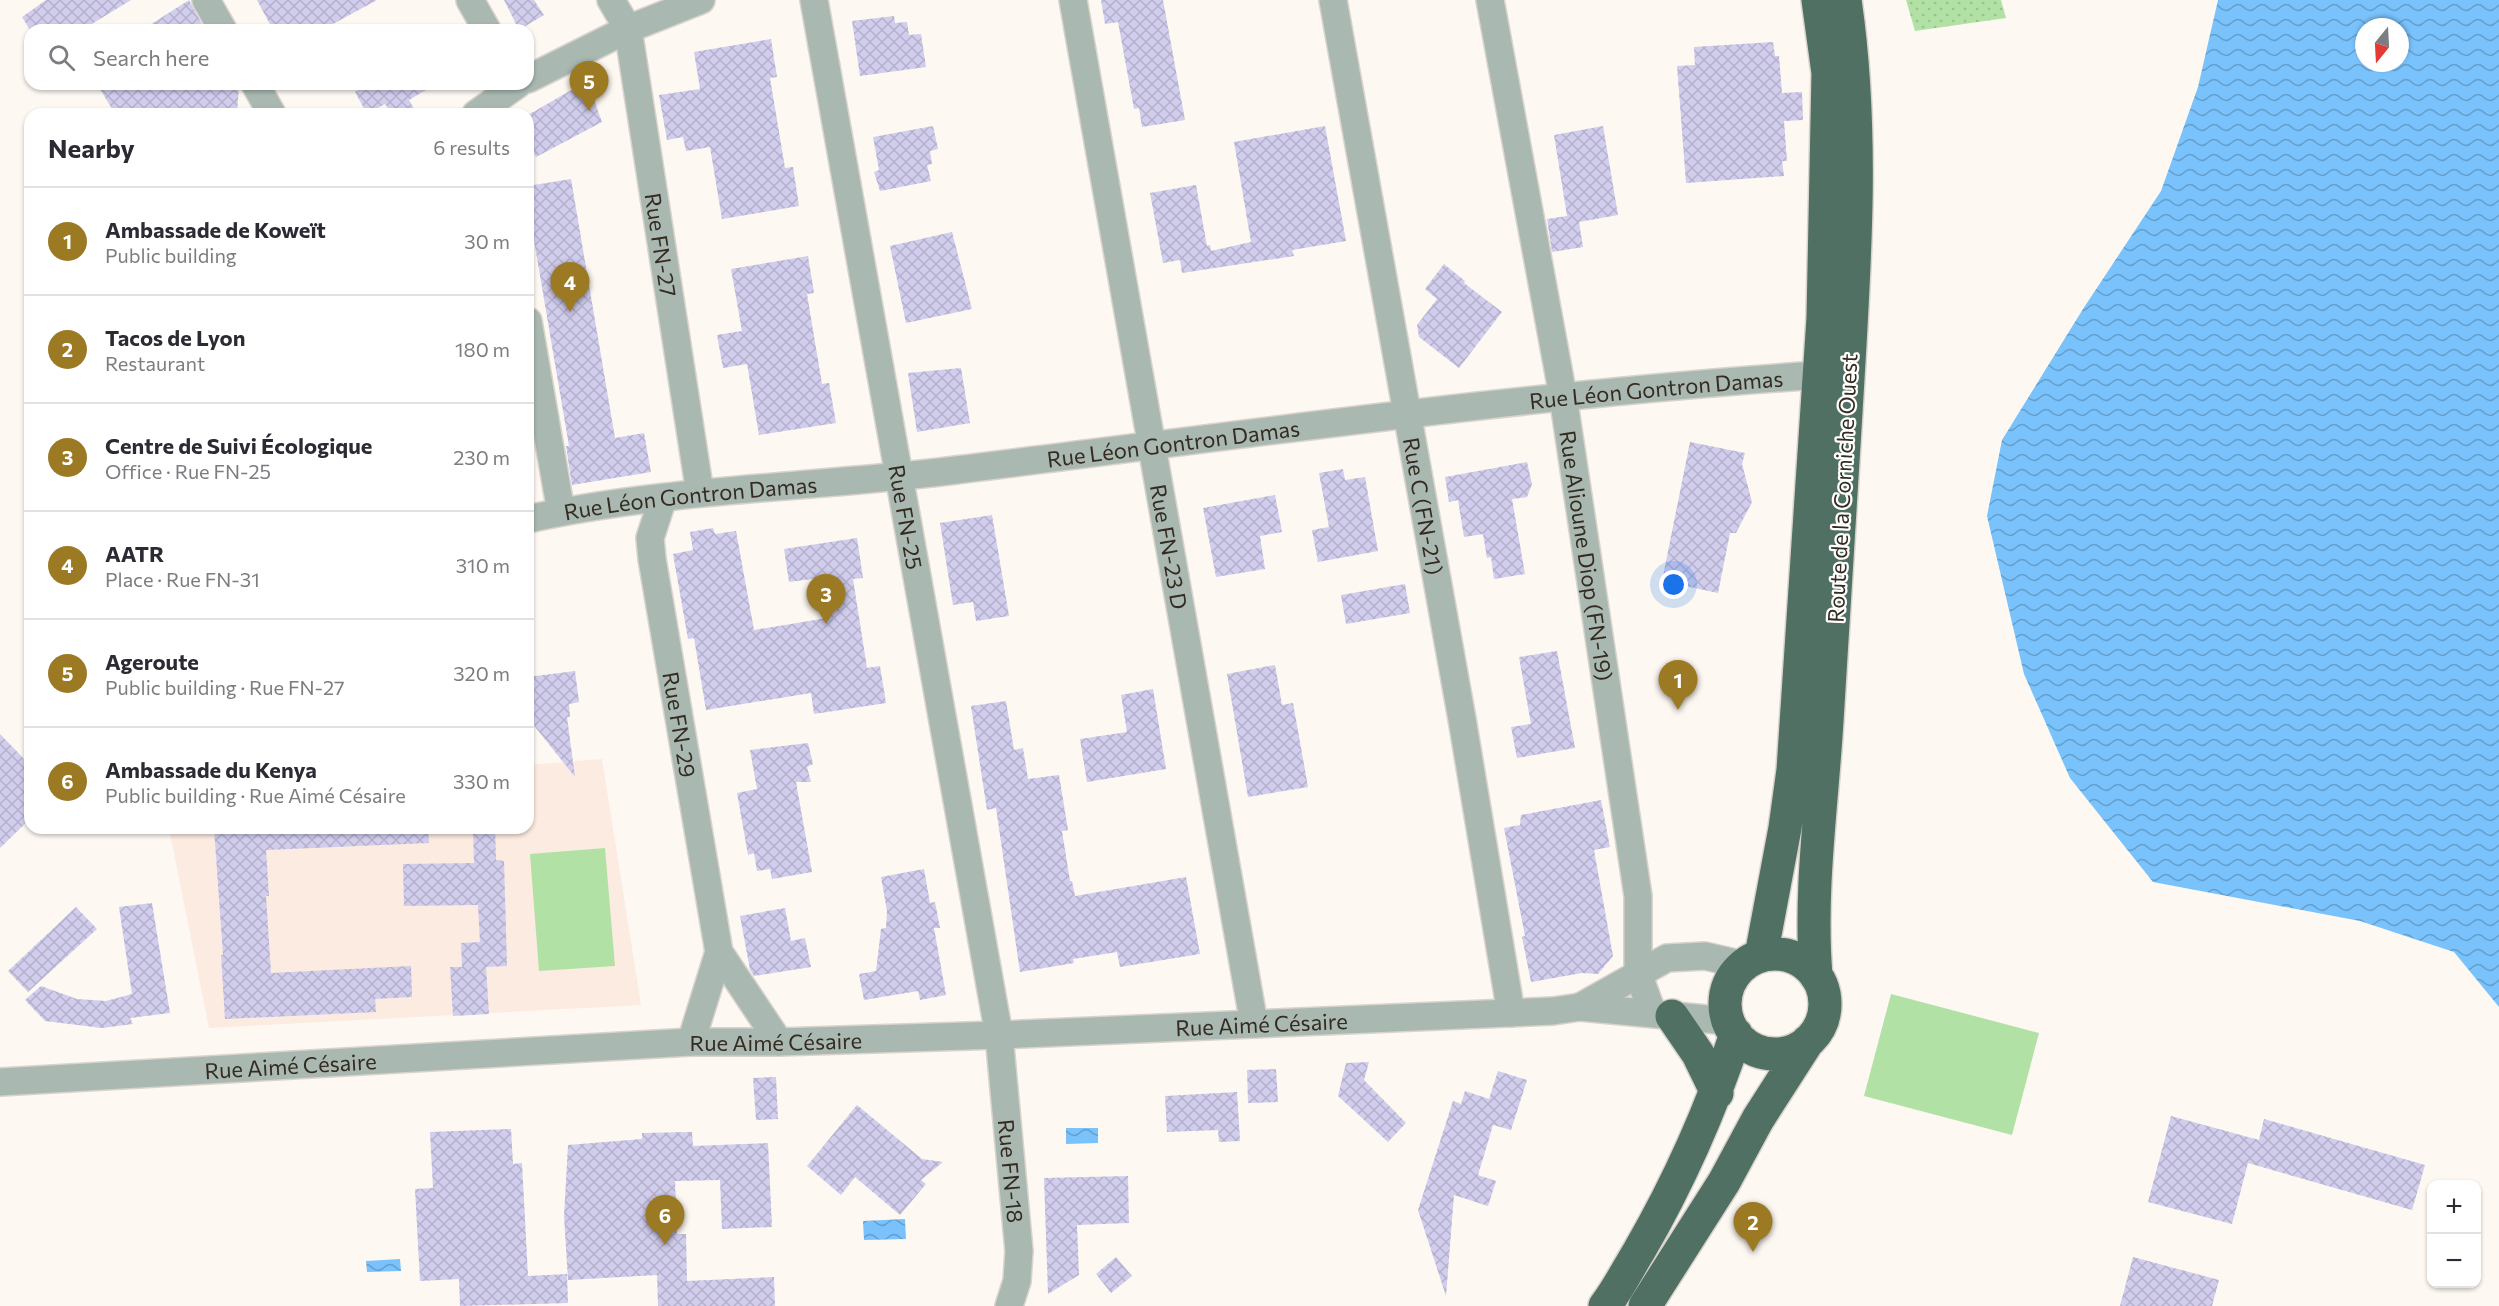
<!DOCTYPE html>
<html lang="en">
<head>
<meta charset="utf-8">
<style>
  body { margin:0; font-family:Commissioner,sans-serif; background:#f7f7f7; color:#2b2b33 }
  .controls { position:absolute; right:18px; bottom:18px; display:grid; overflow:hidden; border-radius:12px; box-shadow:0 2px 4px #0004 }
  .controls button { width:54px; height:54px; display:grid; place-items:center; padding:0; border:0; border-bottom:2px solid #e1e1e2; background:#fff; color:#2b2b33; font:30px sans-serif }
  .compass { position:absolute; left:2355px; top:18px; width:54px; height:54px; border-radius:50%; background:#fff; box-shadow:0 2px 4px #0004; rotate:198deg }
  .you { position:absolute; left:1674px; top:585px; width:21px; height:21px; margin:-15px; border:4px solid #fff; border-radius:50%; background:#1a73e8; box-shadow:0 0 0 9px #1a73e833 }
  .badge { display:grid; place-items:center; width:39px; height:39px; border-radius:50%; background:#9c7a24; color:#fff; font-size:20px; font-weight:700 }
  .pin { position:absolute; translate:-50% -50px; filter:drop-shadow(0 2px 3px #0008) }
  .pin::after { content:''; position:absolute; top:32px; width:21px; height:18px; background:inherit; clip-path:polygon(0 0,100% 0,50% 100%) }
  .list { margin:0; padding:0; list-style:none }
  h2 { display:flex; justify-content:space-between; align-items:center; height:78px; margin:0; padding:0 24px; font-size:26px }
  h2 small { font-size:20px; font-weight:400; color:#7c7c81 }
  .list li { display:grid; grid-template-columns:39px 1fr auto; gap:18px; align-items:center; box-sizing:border-box; height:108px; padding:0 24px; border-top:2px solid #e1e1e2 }
  .list b { display:block; font-size:22px; white-space:nowrap }
  .list p { margin:0; font-size:20px; white-space:nowrap; color:#7c7c81 }
  .list em { font-size:20px; font-style:normal; color:#7c7c81 }
  .icon { flex:none; width:33px; height:33px; fill:none; stroke:currentColor; stroke-width:2; stroke-linecap:round; stroke-linejoin:round }
  .map { position:relative; flex:none; width:2499px; height:1306px; overflow:hidden }
  .search { position:absolute; background:#fff; box-shadow:0 2px 4px #0004; left:24px; top:24px; width:510px; height:66px; display:flex; align-items:center; gap:15px; box-sizing:border-box; padding:0 21px; border-radius:18px; color:#7c7c81; font-size:22px }
  .panel { position:absolute; background:#fff; box-shadow:0 2px 4px #0004; left:24px; top:108px; width:510px; height:726px; border-radius:18px }
  .map>svg:first-child { display:block }
  .education { fill:#fcebe0 }
  .grass { fill:url(#grass-dots) }
  .pitch { fill:#b2e1a6 }
  .water { fill:url(#water-waves); fill-rule:evenodd }
  .building { fill:url(#building-cross-hatch) }
  .lines { fill:none; stroke-linecap:round; stroke-linejoin:round }
  .minor-casing { stroke:#d9d3cc; stroke-width:30 }
  .highway-casing { stroke:#d9d3cc; stroke-width:36 }
  .minor { stroke:#a9b9b2; stroke-width:27 }
  .highway { stroke:#4f7062; stroke-width:33 }
  .labels { text-anchor:middle; dominant-baseline:central; stroke-width:4.5; stroke-linejoin:round; paint-order:stroke }
  .street-label { font-size:22px; fill:#342b21; stroke:#fff }
</style>
</head>
<body>
<div class="map">
<svg width="2499" height="1306" viewBox="0 0 2499 1306">
  <defs>
    <pattern id="grass-dots" width="8" height="8" patternUnits="userSpaceOnUse" patternTransform="scale(1.5)"><rect width="8" height="8" fill="#b2e1a6"/><path d="M2 2h.1M6 6h.1" fill="none" stroke="#9ac18f" stroke-width="1.8" stroke-linecap="round"/></pattern>
    <pattern id="water-waves" width="16" height="10" patternUnits="userSpaceOnUse" patternTransform="scale(1.5)"><rect width="16" height="10" fill="#79c2fb"/><path d="M0 5q4-4 8 0t8 0" fill="none" stroke="#649ecb"/></pattern>
    <pattern id="building-cross-hatch" width="8" height="8" patternUnits="userSpaceOnUse" patternTransform="scale(1.5)"><rect width="8" height="8" fill="#d1cded"/><path d="M0 0l8 8M0 8l8-8" fill="none" stroke="#b4b0cb"/></pattern>
  </defs>
  <rect width="100%" height="100%" fill="#fdf8f2"/>
  <path class="education" d="M 602,759 L 641,1005 L 209,1028 L 169,828 L 528,828 L 528,765 Z"/>
  <path class="grass" d="M 1906,0 L 2001,0 L 2006,18 L 1915,31 Z"/>
  <path class="pitch" d="M 605,848 L 615,966 L 539,971 L 530,854 Z
    M 1891,994 L 2039,1033 L 2012,1135 L 1864,1096 Z"/>
  <path class="water" d="M 2218,0 L 2499,0 L 2499,1007 L 2454,952 L 2360,921 L 2153,882 L 2070,778 L 2024,674 L 1987,516 L 2002,440 L 2083,309 L 2161,191 L 2198,87 ZM 2364,27 L 2400,27 L 2400,63 L 2364,63 Z
    M 1066,1128 L 1098,1128 L 1098,1143 L 1066,1144 Z
    M 905,1219 L 906,1239 L 864,1240 L 863,1221 Z
    M 400,1259 L 401,1271 L 367,1272 L 366,1261 Z"/>
  <path class="building" d="M 46,0 L 131,0 L 82,30 L 30,30 L 22,17 Z
    M 189,0 L 205,30 L 142,30 Z
    M 257,0 L 377,0 L 322,30 L 273,30 Z
    M 504,0 L 534,0 L 544,15 L 519,30 Z
    M 1101,0 L 1163,0 L 1185,120 L 1142,127 L 1139,108 L 1134,109 L 1118,22 L 1105,24 Z
    M 894,16 L 895,23 L 907,22 L 909,35 L 921,34 L 926,67 L 860,76 L 852,21 Z
    M 771,39 L 777,77 L 770,78 L 785,168 L 793,167 L 799,206 L 722,219 L 710,147 L 686,151 L 683,137 L 667,140 L 659,95 L 700,89 L 694,52 Z
    M 1773,42 L 1775,56 L 1779,56 L 1782,93 L 1802,92 L 1803,120 L 1784,121 L 1787,161 L 1782,161 L 1784,176 L 1686,183 L 1677,66 L 1695,65 L 1694,47 Z
    M 587,81 L 602,122 L 536,157 L 528,143 L 528,115 Z
    M 97,84 L 239,84 L 237,114 L 115,114 Z
    M 368,84 L 436,84 L 409,100 L 417,114 L 392,114 L 385,104 L 367,114 L 355,92 Z
    M 933,126 L 938,149 L 930,151 L 932,164 L 927,165 L 931,181 L 880,191 L 874,172 L 879,170 L 873,137 Z
    M 1325,126 L 1346,241 L 1292,250 L 1294,256 L 1182,273 L 1180,260 L 1163,263 L 1150,193 L 1196,185 L 1207,246 L 1210,245 L 1211,251 L 1251,242 L 1234,142 Z
    M 1603,126 L 1618,215 L 1579,222 L 1583,247 L 1552,252 L 1547,219 L 1567,216 L 1554,135 Z
    M 571,179 L 615,438 L 644,433 L 651,472 L 572,485 L 566,446 L 569,446 L 528,205 L 528,186 Z
    M 952,232 L 972,309 L 906,323 L 890,246 Z
    M 808,256 L 814,293 L 807,294 L 822,384 L 829,383 L 836,423 L 759,435 L 747,364 L 723,368 L 717,335 L 742,331 L 731,269 Z
    M 1444,264 L 1465,281 L 1464,283 L 1502,312 L 1459,368 L 1419,337 L 1417,325 L 1437,299 L 1425,289 Z
    M 961,368 L 970,423 L 917,432 L 908,373 Z
    M 1690,442 L 1745,453 L 1742,464 L 1752,502 L 1736,533 L 1730,533 L 1718,593 L 1662,581 Z
    M 1527,462 L 1532,484 L 1527,497 L 1512,499 L 1525,574 L 1494,579 L 1491,557 L 1487,558 L 1483,534 L 1464,537 L 1458,500 L 1449,502 L 1445,477 Z
    M 1343,469 L 1345,480 L 1365,477 L 1378,551 L 1318,562 L 1312,530 L 1329,527 L 1319,473 Z
    M 1275,495 L 1282,532 L 1260,536 L 1265,569 L 1216,577 L 1203,508 Z
    M 992,515 L 1009,616 L 976,621 L 973,602 L 953,605 L 940,523 Z
    M 713,528 L 715,534 L 736,531 L 754,630 L 827,618 L 820,578 L 789,582 L 784,549 L 857,538 L 863,578 L 853,579 L 867,668 L 880,666 L 886,703 L 814,714 L 811,693 L 706,710 L 694,638 L 688,639 L 673,554 L 693,550 L 690,532 Z
    M 1405,584 L 1410,613 L 1346,624 L 1341,595 Z
    M 1557,651 L 1575,748 L 1517,758 L 1511,727 L 1531,724 L 1519,657 Z
    M 1275,665 L 1282,705 L 1293,703 L 1308,787 L 1248,797 L 1227,674 Z
    M 575,671 L 579,702 L 569,704 L 570,717 L 567,717 L 575,777 L 528,718 L 528,677 Z
    M 1153,689 L 1166,769 L 1087,782 L 1080,739 L 1127,732 L 1121,695 Z
    M 1006,701 L 1014,750 L 1023,748 L 1028,779 L 1059,775 L 1068,830 L 1062,831 L 1070,881 L 1072,881 L 1075,896 L 1186,877 L 1200,954 L 1120,967 L 1117,952 L 1073,959 L 1074,963 L 1020,972 L 996,808 L 987,810 L 971,706 Z
    M 0,734 L 30,765 L 30,819 L 0,848 Z
    M 808,743 L 813,764 L 807,767 L 811,782 L 796,782 L 812,872 L 772,879 L 770,869 L 757,871 L 754,853 L 748,855 L 737,793 L 757,789 L 750,750 Z
    M 1601,800 L 1610,847 L 1594,850 L 1613,956 L 1598,974 L 1582,973 L 1531,982 L 1522,937 L 1525,936 L 1504,828 L 1520,825 L 1521,815 Z
    M 214,828 L 428,828 L 429,843 L 266,850 L 269,896 L 266,896 L 271,973 L 411,966 L 412,997 L 375,999 L 376,1012 L 225,1019 L 221,955 L 223,955 Z
    M 473,828 L 495,828 L 496,860 L 504,861 L 507,966 L 486,967 L 489,1014 L 453,1016 L 450,967 L 462,967 L 461,943 L 480,942 L 478,905 L 404,906 L 403,864 L 474,863 Z
    M 924,869 L 930,903 L 935,902 L 940,928 L 934,928 L 946,995 L 920,1000 L 918,991 L 864,1000 L 859,974 L 876,971 L 881,929 L 886,928 L 887,911 L 881,877 Z
    M 152,903 L 170,1013 L 130,1018 L 133,1024 L 102,1028 L 45,1021 L 25,1000 L 41,986 L 77,999 L 106,1001 L 132,994 L 119,907 Z
    M 76,907 L 97,929 L 28,992 L 8,971 Z
    M 785,908 L 791,941 L 805,938 L 811,967 L 754,976 L 750,970 L 740,916 Z
    M 1369,1062 L 1364,1080 L 1406,1123 L 1388,1142 L 1338,1096 L 1346,1063 Z
    M 1276,1069 L 1278,1102 L 1248,1103 L 1247,1070 Z
    M 1498,1071 L 1527,1080 L 1511,1130 L 1493,1125 L 1478,1175 L 1496,1181 L 1488,1206 L 1454,1195 L 1446,1296 L 1418,1210 L 1453,1101 L 1461,1104 L 1465,1091 L 1489,1099 Z
    M 776,1077 L 778,1119 L 756,1120 L 753,1078 Z
    M 1237,1092 L 1240,1141 L 1219,1142 L 1218,1130 L 1167,1132 L 1165,1096 Z
    M 857,1105 L 922,1159 L 943,1162 L 921,1180 L 926,1184 L 900,1215 L 855,1177 L 841,1195 L 807,1166 Z
    M 2171,1116 L 2259,1140 L 2264,1119 L 2425,1165 L 2412,1210 L 2248,1163 L 2232,1224 L 2148,1202 Z
    M 511,1129 L 513,1164 L 522,1163 L 528,1276 L 567,1274 L 568,1303 L 460,1306 L 459,1279 L 420,1281 L 415,1189 L 433,1188 L 430,1132 Z
    M 692,1132 L 693,1146 L 768,1143 L 772,1227 L 722,1229 L 720,1180 L 675,1181 L 677,1234 L 686,1234 L 687,1281 L 774,1277 L 775,1306 L 658,1306 L 657,1275 L 568,1280 L 564,1216 L 568,1145 L 642,1139 L 642,1133 Z
    M 1128,1176 L 1129,1223 L 1077,1225 L 1079,1275 L 1048,1294 L 1044,1178 Z
    M 1116,1257 L 1132,1276 L 1111,1293 L 1096,1274 Z
    M 2133,1257 L 2219,1280 L 2212,1306 L 2120,1306 Z"/>
  <g class="lines">
    <defs>
      <g id="minor">
        <path d="M 206,0 L 223,30"/>
        <path d="M 470,0 L 487,30"/>
        <path id="s1" d="M 611,0 L 628,29 L 700,493"/>
        <path id="s2" d="M 814,0 L 999,1035 L 1019,1251 L 1017,1281 L 1009,1306"/>
        <path id="s3" d="M 1073,0 L 1254,1024"/>
        <path id="s4" d="M 1333,0 L 1462,719 L 1511,1013"/>
        <path id="s5" d="M 1490,0 L 1563,396 L 1638,896 L 1638,973 L 1652,1012"/>
        <path d="M 528,79 L 628,29 L 701,0"/>
        <path d="M 255,84 L 272,114"/>
        <path d="M 476,114 L 518,84"/>
        <path d="M 528,321 L 561,512"/>
        <path id="s6" d="M 663,498 L 650,538 L 652,559 L 719,952 L 779,1042"/>
        <path id="s7" d="M 528,519 C 668,488 814,488 956,470 C 1243,435 1530,394 1819,375"/>
        <path d="M 1580,1007 L 1667,958 L 1705,956 L 1744,965"/>
        <path d="M 691,1042 L 719,952"/>
        <path id="s8" d="M 0,1082 L 691,1042 L 779,1042 L 999,1035 L 1553,1011 L 1580,1007 L 1728,1021"/>
      </g>
      <path id="highway" d="M1725 1004a50 50 0 1 1 100 0a50 50 0 1 1-100 0Z
        M 1761,956 L 1785,828 L 1793,770 L 1823,318 L 1828,73 L 1818,0
        M 1816,976 C 1809,891 1822,805 1827,721 C 1834,618 1839,515 1846,412 C 1854,276 1865,136 1845,0
        M 1672,1016 L 1698,1054 L 1717,1093
        M 1605,1306 C 1618,1289 1628,1269 1639,1251 C 1679,1182 1711,1110 1736,1034
        M 1645,1306 L 1724,1182 L 1758,1119 L 1808,1041"/>
    </defs>
    <use href="#minor" class="minor-casing"/>
    <use href="#highway" class="highway-casing"/>
    <use href="#minor" class="minor"/>
    <use href="#highway" class="highway"/>
  </g>
  <g class="labels">
    <g class="street-label">
      <text stroke="none"><textPath href="#s1" startOffset="252">Rue FN-27</textPath></text>
      <text stroke="none"><textPath href="#s7" startOffset="1136">Rue Léon Gontron Damas</textPath></text>
      <text stroke="none"><textPath href="#s7" startOffset="650">Rue Léon Gontron Damas</textPath></text>
      <text transform="translate(1842 488) rotate(-87)">Route de la Corniche Ouest</text>
      <text stroke="none"><textPath href="#s7" startOffset="164">Rue Léon Gontron Damas</textPath></text>
      <text stroke="none"><textPath href="#s4" startOffset="514">Rue C (FN-21)</textPath></text>
      <text stroke="none"><textPath href="#s2" startOffset="525">Rue FN-25</textPath></text>
      <text stroke="none"><textPath href="#s3" startOffset="555">Rue FN-23 D</textPath></text>
      <text stroke="none"><textPath href="#s5" startOffset="564">Rue Alioune Diop (FN-19)</textPath></text>
      <text stroke="none"><textPath href="#s6" startOffset="231">Rue FN-29</textPath></text>
      <text stroke="none"><textPath href="#s8" startOffset="1263">Rue Aimé Césaire</textPath></text>
      <text stroke="none"><textPath href="#s8" startOffset="777">Rue Aimé Césaire</textPath></text>
      <text stroke="none"><textPath href="#s8" startOffset="291">Rue Aimé Césaire</textPath></text>
      <text stroke="none"><textPath href="#s2" startOffset="1188">Rue FN-18</textPath></text>
    </g>
  </g>
</svg>
<div class="controls">
<button>+</button>
<button>−</button>
</div>
<svg class="compass" viewBox="-18 -18 36 36"><path d="M0-13l5 13h-10z" fill="#e53935"/><path d="M0 13l5-13h-10z" fill="#7c7c81"/></svg>
<div class="you"></div>
<div class="pin badge" style="left:1678px;top:710px">1</div>
<div class="pin badge" style="left:1753px;top:1252px">2</div>
<div class="pin badge" style="left:826px;top:624px">3</div>
<div class="pin badge" style="left:570px;top:312px">4</div>
<div class="pin badge" style="left:589px;top:111px">5</div>
<div class="pin badge" style="left:665px;top:1245px">6</div>
<div class="search"><svg class="icon" aria-label="search" viewBox="0 0 24 24"><circle cx="10" cy="10" r="6"/><path d="M15 15l6 6"/></svg>Search here</div>
<section class="panel">
<h2>Nearby<small>6 results</small></h2>
<ul class="list">
<li><span class="badge">1</span><div><b>Ambassade de Koweït</b><p>Public building</p></div><em>30 m</em></li>
<li><span class="badge">2</span><div><b>Tacos de Lyon</b><p>Restaurant</p></div><em>180 m</em></li>
<li><span class="badge">3</span><div><b>Centre de Suivi Écologique</b><p>Office · Rue FN-25</p></div><em>230 m</em></li>
<li><span class="badge">4</span><div><b>AATR</b><p>Place · Rue FN-31</p></div><em>310 m</em></li>
<li><span class="badge">5</span><div><b>Ageroute</b><p>Public building · Rue FN-27</p></div><em>320 m</em></li>
<li><span class="badge">6</span><div><b>Ambassade du Kenya</b><p>Public building · Rue Aimé Césaire</p></div><em>330 m</em></li>
</ul>
</section>
</div>
</body>
</html>
